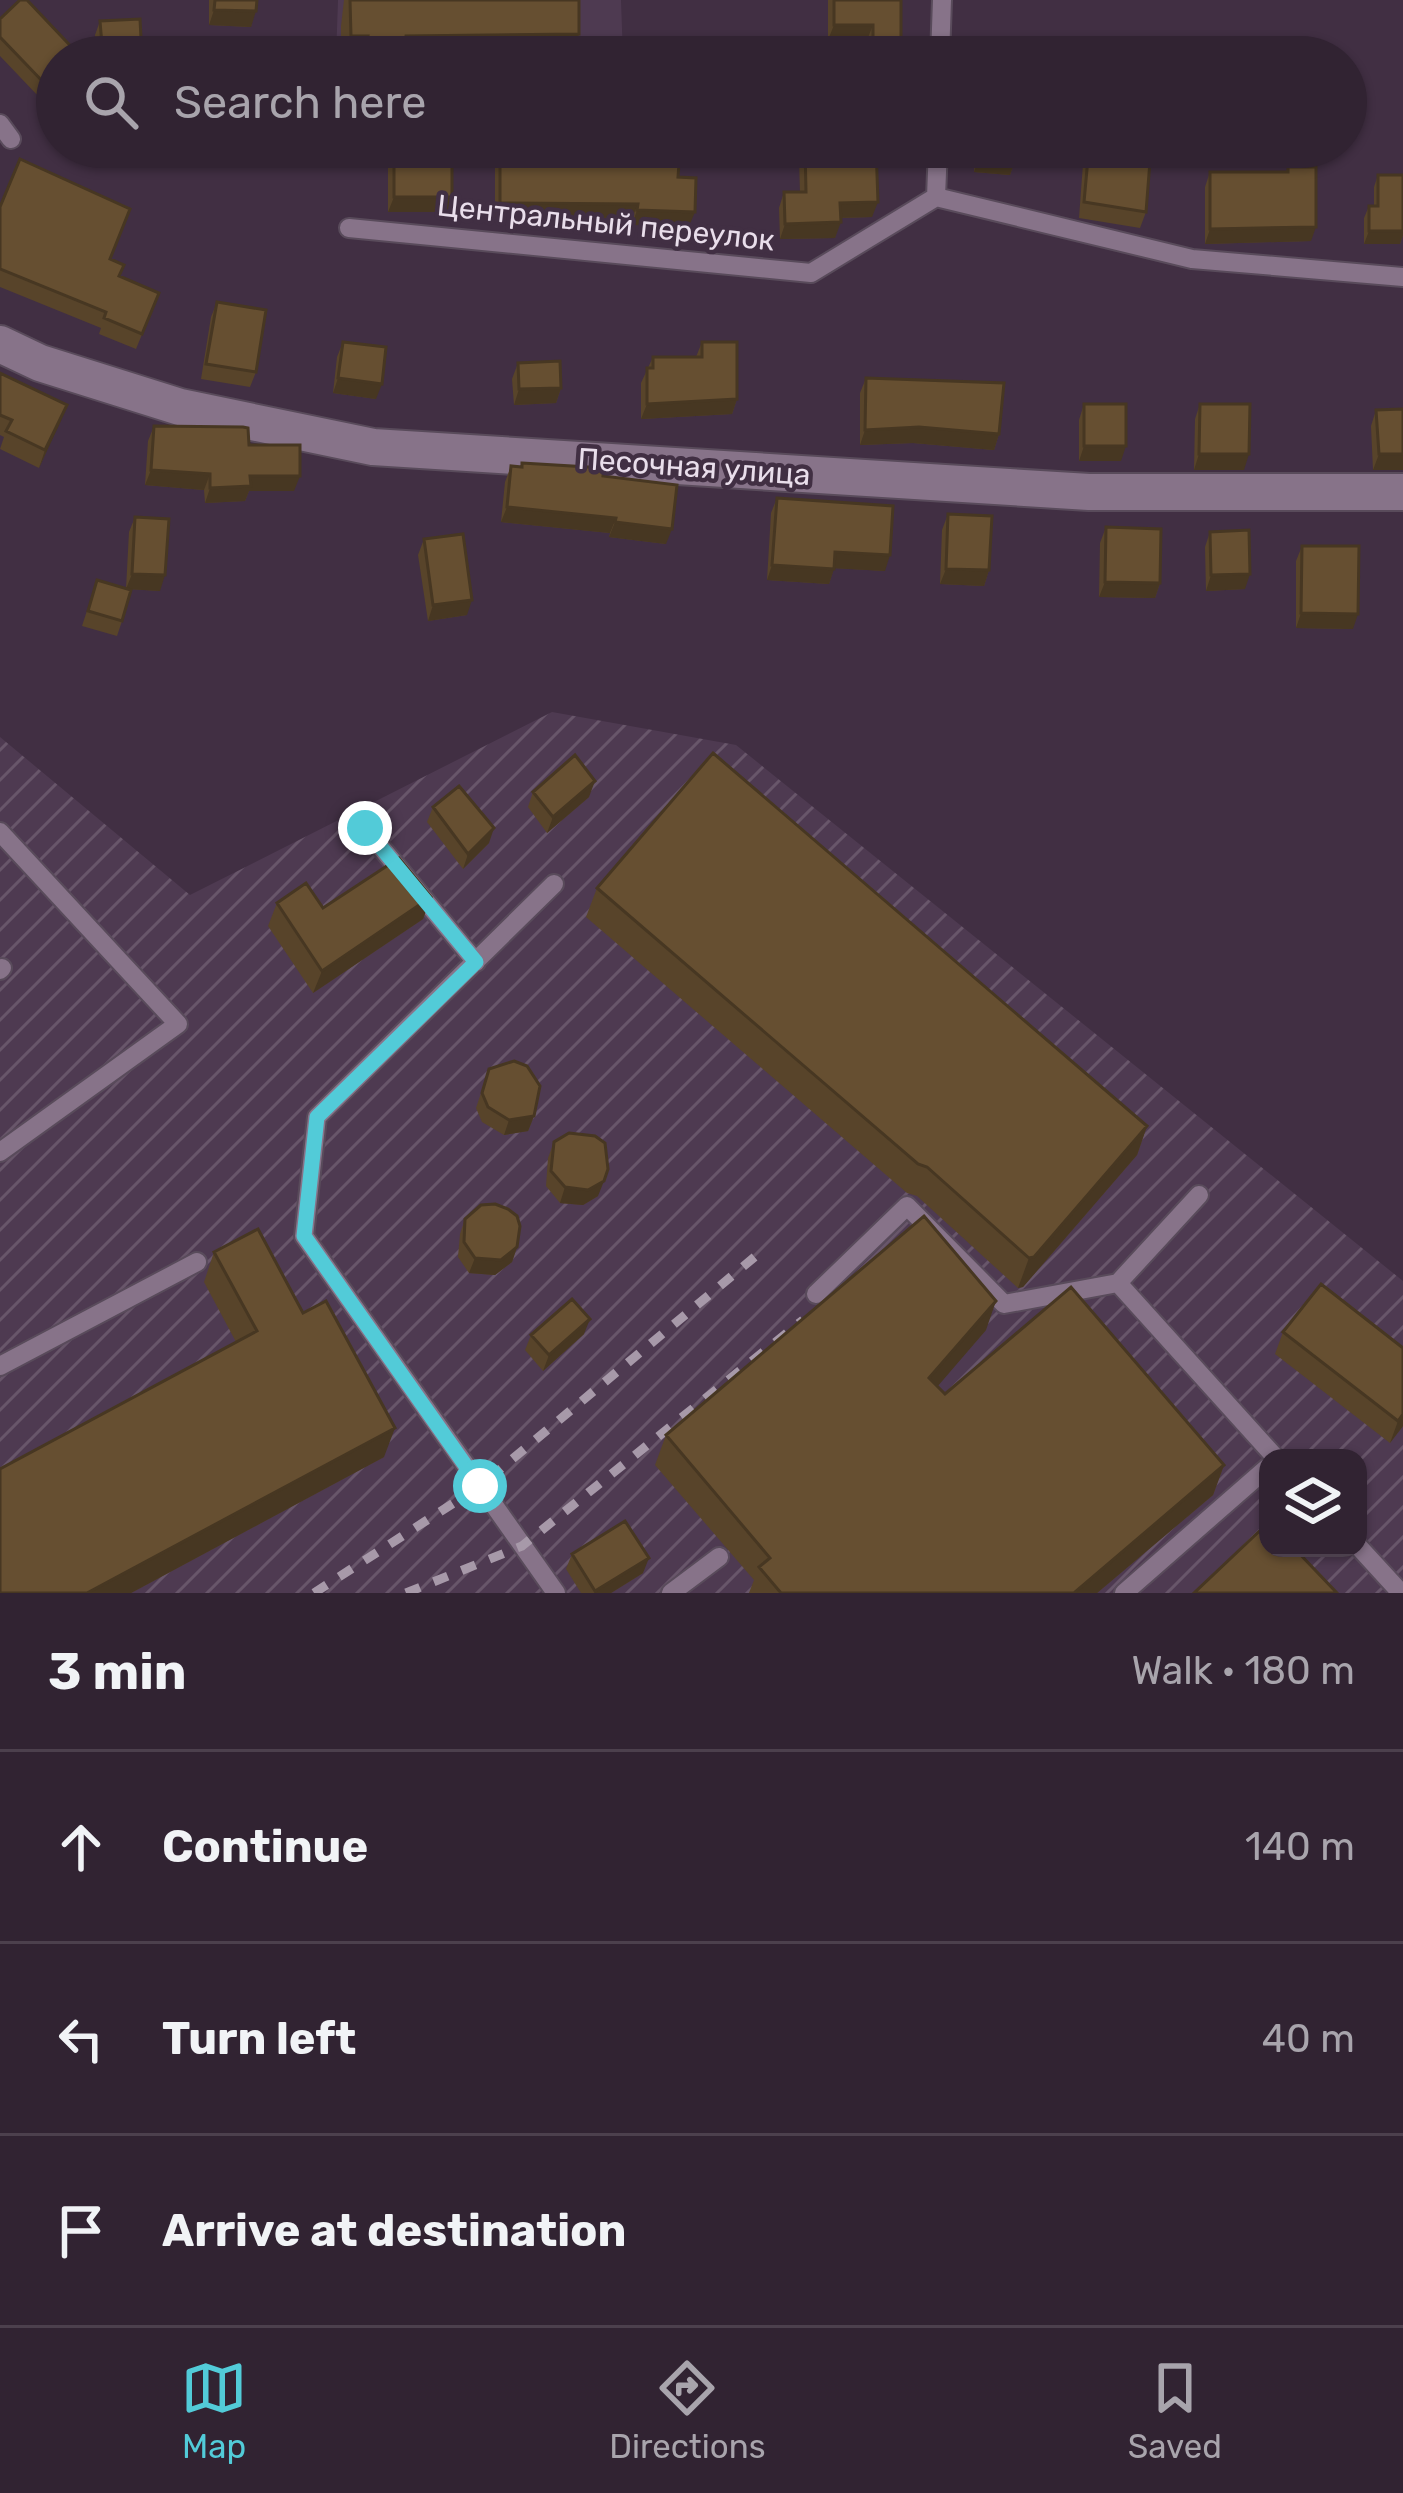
<!DOCTYPE html>
<html lang="en">
<head>
<meta charset="utf-8">
<style>
  body { margin:0; font-family:Rubik,sans-serif; background:#3d2f3e; color:#f1f3f6 }
  .controls { position:absolute; right:36px; bottom:36px; display:grid; overflow:hidden; border-radius:24px; box-shadow:0 3px 9px #0004 }
  .controls button { width:108px; height:108px; display:grid; place-items:center; padding:0; border:0; border-bottom:3px solid #4c404d; background:#312332; color:#f1f3f6; font:60px sans-serif }
  .stop { position:absolute; width:36px; height:36px; margin:-27px; border:9px solid #52cbd8; border-radius:50%; background:#fff }
  .stop.end { background:#52cbd8; border-color:#fff; box-shadow:0 3px 12px #0008 }
  .list { margin:0; padding:0; list-style:none }
  h2 { display:flex; justify-content:space-between; align-items:center; height:156px; margin:0; padding:0 48px; font-size:51px }
  h2 small { font-size:39px; font-weight:400; color:#a8a4ac }
  .list li { display:grid; grid-template-columns:78px 1fr auto; gap:36px; align-items:center; box-sizing:border-box; height:192px; padding:0 48px; border-top:3px solid #4c404d }
  .list b { display:block; font-size:45px; white-space:nowrap }
  .list em { font-size:39px; font-style:normal; color:#a8a4ac }
  .icon { flex:none; width:66px; height:66px; fill:none; stroke:currentColor; stroke-width:2; stroke-linecap:round; stroke-linejoin:round }
  .map { position:relative; flex:none; width:1403px; height:1593px; overflow:hidden }
  .search { position:absolute; background:#312332; box-shadow:0 3px 9px #0004; left:36px; right:36px; top:36px; height:132px; display:flex; align-items:center; gap:30px; box-sizing:border-box; padding:0 42px; border-radius:66px; color:#a8a4ac; font-size:45px }
  .sheet { height:732px; background:#312332 }
  nav { display:flex; justify-content:space-around; align-items:center; box-sizing:border-box; height:168px; border-top:3px solid #4c404d; background:#312332; font-size:33px; color:#a8a4ac }
  nav a { display:grid; justify-items:center; gap:6px }
  nav .on { color:#52cbd8 }
  .map>svg:first-child { display:block }
  .built { fill:#4e3a51 }
  .industrial { fill:url(#industrial-furrows); fill-rule:evenodd }
  .lines { fill:none; stroke-linecap:round; stroke-linejoin:round }
  .service-casing { stroke:#594b5b; stroke-width:22 }
  .minor-casing { stroke:#594b5b; stroke-width:40 }
  .service { stroke:#877389; stroke-width:18 }
  .minor { stroke:#877389; stroke-width:36 }
  .rail { stroke:#a799a9; stroke-width:9; stroke-dasharray:15 15; stroke-linecap:butt }
  .wall { fill:#58442a }
  .shaded-wall { fill:#473722 }
  .building { fill:#664f31; stroke:#473722; stroke-width:3 }
  .route { stroke:#52cbd8; stroke-width:15 }
  .labels { text-anchor:middle; dominant-baseline:central; stroke-width:9; stroke-linejoin:round; paint-order:stroke }
  .street-label { font-size:30px; fill:#e9deeb; stroke:#412f43 }
</style>
</head>
<body>
<div class="map">
<svg width="1403" height="1593" viewBox="0 0 1403 1593">
  <defs>
    <pattern id="industrial-furrows" width="10" height="10" patternUnits="userSpaceOnUse" patternTransform="scale(3)"><rect width="10" height="10" fill="#4e3a51"/><path d="M-1 1l2-2M0 10L10 0M9 11l2-2" fill="none" stroke="#68566a"/></pattern>
  </defs>
  <rect width="100%" height="100%" fill="#412f43"/>
  <path class="built" d="M 338,0 L 621,0 L 623,57 L 336,57 Z"/>
  <path class="industrial" d="M 552,712 L 736,745 L 1403,1281 L 1403,1593 L 0,1593 L 0,737 L 190,895 ZM 1268,1458 L 1358,1458 L 1358,1548 L 1268,1548 Z"/>
  <g class="lines">
    <defs>
      <path id="service" d="M 940,57 L 942,0
        M 0,124 L 11,139
        M 936,197 L 938,147
        M 349,228 L 811,273 L 936,197 L 1192,259 L 1403,277
        M 365,828 L 476,962
        M 0,832 L 178,1024 L 0,1152
        M 554,884 L 317,1117 L 304,1236 L 556,1593
        M 0,970 L 2,968
        M 1199,1195 L 1118,1283 L 1276,1458
        M 816,1294 L 907,1206 L 1004,1304 L 1118,1283
        M 0,1366 L 197,1262
        M 1358,1546 L 1401,1593
        M 671,1593 L 719,1557
        M 1124,1593 L 1268,1467"/>
      <path id="minor" d="M 0,344 L 40,363 L 180,407 L 373,447 L 1089,492 L 1403,492"/>
    </defs>
    <use href="#service" class="service-casing"/>
    <use href="#minor" class="minor-casing"/>
    <use href="#service" class="service"/>
    <use href="#minor" class="minor"/>
    <path class="rail" d="M 314,1593 L 480,1486 L 763,1250
      M 406,1593 L 522,1546 L 803,1320"/>
  </g>
  <path class="wall" d="M 209,0 L 257,0 L 251,27 L 209,25 Z
    M 344,0 L 579,0 L 579,34 L 571,57 L 341,57 L 341,26 Z
    M 758,0 L 901,0 L 901,57 L 867,57 L 867,40 L 828,40 L 828,0 Z
    M 0,19 L 57,57 L 57,129 L 38,104 L 40,98 L 0,56 Z
    M 100,21 L 142,57 L 97,57 L 95,35 Z
    M 495,147 L 594,147 L 594,159 L 678,177 L 689,226 L 632,225 L 632,218 L 495,217 Z
    M 804,147 L 876,147 L 872,217 L 840,218 L 835,238 L 780,239 L 779,208 L 784,192 L 800,192 L 799,159 Z
    M 976,147 L 1017,147 L 1015,160 L 1010,175 L 974,172 Z
    M 1073,147 L 1118,147 L 1118,156 L 1146,212 L 1140,228 L 1079,218 L 1084,150 L 1073,149 Z
    M 394,150 L 447,212 L 388,212 L 388,166 Z
    M 1288,167 L 1311,241 L 1205,244 L 1205,187 L 1210,172 L 1286,172 Z
    M 1378,175 L 1403,175 L 1403,235 L 1400,244 L 1364,244 L 1364,218 L 1369,206 L 1374,206 L 1374,187 Z
    M 0,207 L 110,259 L 119,276 L 159,293 L 136,349 L 99,334 L 101,328 L 0,287 Z
    M 217,302 L 256,372 L 250,387 L 201,379 L 211,317 Z
    M 343,342 L 376,399 L 333,393 L 337,357 Z
    M 702,342 L 737,399 L 732,414 L 641,419 L 641,383 L 653,357 L 696,357 Z
    M 518,363 L 561,388 L 556,403 L 514,405 L 512,379 Z
    M 0,373 L 67,405 L 39,468 L 0,449 L 4,437 L 0,435 Z
    M 866,378 L 999,434 L 994,450 L 913,443 L 860,445 L 860,393 Z
    M 1084,404 L 1121,461 L 1079,461 L 1079,420 Z
    M 1200,404 L 1244,470 L 1194,470 L 1195,419 Z
    M 1403,409 L 1403,470 L 1373,470 L 1371,426 L 1376,410 Z
    M 154,426 L 249,445 L 294,491 L 249,491 L 245,501 L 205,503 L 204,490 L 145,485 L 148,441 Z
    M 511,466 L 603,476 L 666,544 L 609,537 L 610,533 L 501,522 L 505,482 Z
    M 777,498 L 885,571 L 834,568 L 829,584 L 767,580 L 771,513 Z
    M 948,514 L 989,570 L 984,586 L 940,584 L 942,530 Z
    M 135,517 L 160,591 L 129,589 L 122,621 L 117,636 L 82,626 L 97,580 L 126,589 L 129,532 Z
    M 1106,527 L 1160,583 L 1155,598 L 1099,597 L 1100,543 Z
    M 1210,532 L 1245,589 L 1206,591 L 1205,547 Z
    M 424,539 L 467,615 L 428,621 L 418,555 Z
    M 1302,546 L 1353,629 L 1296,628 L 1296,561 Z
    M 533,792 L 589,797 L 547,833 L 528,807 Z
    M 433,807 L 489,843 L 463,869 L 427,822 Z
    M 597,888 L 1147,1126 L 1137,1155 L 1023,1287 L 1018,1288 L 917,1196 L 907,1193 L 586,917 Z
    M 431,897 L 423,919 L 313,993 L 268,926 L 277,903 L 323,908 Z
    M 489,1069 L 534,1116 L 528,1131 L 504,1135 L 482,1122 L 476,1108 Z
    M 554,1142 L 598,1196 L 583,1205 L 560,1203 L 546,1186 L 548,1158 Z
    M 465,1219 L 517,1247 L 512,1262 L 495,1275 L 469,1273 L 458,1257 L 460,1234 Z
    M 214,1252 L 303,1313 L 384,1457 L 131,1593 L 0,1593 L 236,1342 L 204,1282 Z
    M 986,1330 L 937,1386 L 945,1394 L 1224,1465 L 1213,1495 L 1097,1593 L 749,1593 L 754,1580 L 655,1465 L 666,1435 Z
    M 1283,1332 L 1403,1348 L 1403,1426 L 1390,1443 L 1275,1354 Z
    M 584,1334 L 543,1371 L 525,1350 L 531,1335 Z
    M 572,1554 L 643,1573 L 611,1593 L 581,1593 L 566,1569 Z"/>
  <path class="shaded-wall" d="M 214,10 L 256,11 L 251,27 L 209,25 Z
    M 834,25 L 873,25 L 867,40 L 828,40 Z
    M 579,34 L 571,57 L 398,57 L 406,36 Z
    M 351,36 L 368,36 L 360,57 L 343,57 Z
    M 979,157 L 1015,160 L 1010,175 L 974,172 Z
    M 394,197 L 452,197 L 447,212 L 388,212 Z
    M 878,202 L 872,217 L 834,218 L 840,203 Z
    M 500,203 L 638,204 L 632,218 L 495,217 Z
    M 637,210 L 695,212 L 689,226 L 632,225 Z
    M 841,222 L 835,238 L 780,239 L 785,224 Z
    M 1316,227 L 1311,241 L 1205,244 L 1210,229 Z
    M 1369,231 L 1403,231 L 1403,235 L 1400,244 L 1364,244 Z
    M 338,378 L 382,384 L 376,399 L 333,393 Z
    M 561,388 L 556,403 L 514,405 L 519,389 Z
    M 737,399 L 732,414 L 641,419 L 647,404 Z
    M 67,405 L 60,423 L 39,468 L 45,450 Z
    M 919,427 L 999,434 L 994,450 L 913,443 L 860,445 L 865,430 Z
    M 1084,446 L 1126,446 L 1121,461 L 1079,461 Z
    M 1199,454 L 1249,454 L 1244,470 L 1194,470 Z
    M 1379,454 L 1403,454 L 1403,470 L 1373,470 Z
    M 151,470 L 210,474 L 204,490 L 145,485 Z
    M 250,476 L 300,476 L 294,491 L 249,491 L 245,501 L 205,503 L 210,488 Z
    M 507,507 L 616,518 L 610,533 L 501,522 Z
    M 615,522 L 672,529 L 666,544 L 609,537 Z
    M 835,552 L 890,555 L 885,571 L 830,568 Z
    M 772,565 L 834,569 L 829,584 L 767,580 Z
    M 946,569 L 989,570 L 984,586 L 940,584 Z
    M 132,574 L 165,575 L 160,591 L 126,589 Z
    M 1250,574 L 1245,589 L 1206,591 L 1211,575 Z
    M 1105,582 L 1160,583 L 1155,598 L 1099,597 Z
    M 472,600 L 467,615 L 428,621 L 433,605 Z
    M 1301,613 L 1358,614 L 1353,629 L 1296,628 Z
    M 595,781 L 589,797 L 547,833 L 553,817 Z
    M 494,828 L 489,843 L 463,869 L 468,854 Z
    M 431,897 L 423,919 L 313,993 L 322,971 Z
    M 534,1116 L 528,1131 L 504,1135 L 509,1120 Z
    M 1147,1126 L 1137,1155 L 1023,1287 L 1018,1288 L 1029,1258 Z
    M 604,1181 L 598,1196 L 583,1205 L 560,1203 L 565,1187 Z
    M 517,1247 L 512,1262 L 495,1275 L 469,1273 L 475,1258 Z
    M 996,1301 L 986,1330 L 919,1408 L 929,1378 Z
    M 590,1319 L 584,1334 L 543,1371 L 549,1355 Z
    M 1403,1414 L 1403,1426 L 1390,1443 L 1398,1421 Z
    M 395,1428 L 384,1457 L 131,1593 L 87,1593 Z
    M 1224,1465 L 1213,1495 L 1097,1593 L 1074,1593 Z
    M 649,1558 L 643,1573 L 611,1593 L 594,1593 Z"/>
  <path class="building" d="M 20,0 L 27,0 L 81,57 L 57,57 L 57,108 L 43,89 L 47,86 L 0,37 L 0,19 Z
    M 215,0 L 257,0 L 256,11 L 214,10 Z
    M 350,0 L 579,0 L 579,34 L 406,36 L 403,57 L 365,57 L 368,36 L 351,36 Z
    M 834,0 L 901,0 L 901,57 L 873,57 L 873,25 L 834,25 Z
    M 140,19 L 142,57 L 103,57 L 100,21 Z
    M 500,147 L 594,147 L 594,159 L 679,163 L 678,177 L 696,178 L 695,212 L 637,210 L 638,204 L 500,203 Z
    M 805,147 L 876,147 L 878,202 L 840,203 L 841,222 L 785,224 L 784,192 L 806,192 Z
    M 980,147 L 1017,147 L 1015,160 L 979,157 Z
    M 1089,147 L 1118,147 L 1118,156 L 1150,161 L 1146,212 L 1084,202 Z
    M 394,150 L 452,150 L 452,197 L 394,197 Z
    M 20,159 L 130,209 L 110,259 L 124,265 L 119,276 L 159,293 L 142,334 L 104,318 L 106,312 L 0,269 L 0,207 Z
    M 1288,167 L 1316,167 L 1316,227 L 1210,229 L 1210,172 L 1288,172 Z
    M 1378,175 L 1403,175 L 1403,231 L 1369,231 L 1369,206 L 1378,206 Z
    M 217,302 L 266,310 L 256,372 L 206,364 Z
    M 343,342 L 386,347 L 382,384 L 338,378 Z
    M 702,342 L 737,342 L 737,399 L 647,404 L 647,368 L 653,368 L 653,357 L 702,357 Z
    M 560,361 L 561,388 L 519,389 L 518,363 Z
    M 0,373 L 67,405 L 45,450 L 6,431 L 12,420 L 0,415 Z
    M 866,378 L 1004,383 L 999,434 L 919,427 L 865,430 Z
    M 1084,404 L 1126,404 L 1126,446 L 1084,446 Z
    M 1200,404 L 1250,404 L 1249,454 L 1199,454 Z
    M 1403,409 L 1403,454 L 1379,454 L 1376,410 Z
    M 154,426 L 243,427 L 248,428 L 249,445 L 300,445 L 300,476 L 250,476 L 251,486 L 210,488 L 210,474 L 151,470 Z
    M 522,463 L 604,468 L 603,476 L 677,485 L 672,529 L 615,522 L 616,518 L 507,507 L 511,466 L 522,467 Z
    M 777,498 L 893,506 L 890,555 L 835,552 L 834,569 L 772,565 Z
    M 948,514 L 992,516 L 989,570 L 946,569 Z
    M 135,517 L 169,519 L 165,575 L 132,574 Z
    M 1106,527 L 1161,529 L 1160,583 L 1105,582 Z
    M 1249,530 L 1250,574 L 1211,575 L 1210,532 Z
    M 463,534 L 472,600 L 433,605 L 424,539 Z
    M 1302,546 L 1359,546 L 1358,614 L 1301,613 Z
    M 97,580 L 131,590 L 122,621 L 88,611 Z
    M 713,753 L 1147,1126 L 1034,1257 L 1029,1258 L 927,1167 L 918,1164 L 597,888 Z
    M 575,755 L 595,781 L 553,817 L 533,792 Z
    M 459,786 L 494,828 L 468,854 L 433,807 Z
    M 399,858 L 431,897 L 322,971 L 277,903 L 306,883 L 323,908 Z
    M 514,1061 L 527,1066 L 540,1086 L 534,1116 L 509,1120 L 488,1107 L 482,1093 L 489,1069 Z
    M 569,1133 L 595,1136 L 605,1143 L 608,1169 L 604,1181 L 588,1190 L 565,1187 L 551,1171 L 554,1142 Z
    M 495,1204 L 508,1209 L 517,1216 L 520,1226 L 517,1247 L 501,1260 L 475,1258 L 464,1242 L 465,1219 L 481,1205 Z
    M 924,1216 L 996,1301 L 929,1378 L 945,1394 L 1071,1287 L 1224,1465 L 1074,1593 L 781,1593 L 759,1567 L 770,1558 L 666,1435 Z
    M 258,1229 L 303,1313 L 326,1301 L 395,1428 L 87,1593 L 0,1593 L 0,1469 L 257,1331 L 214,1252 Z
    M 1321,1284 L 1403,1348 L 1403,1414 L 1398,1421 L 1283,1332 Z
    M 572,1299 L 590,1319 L 549,1355 L 531,1335 Z
    M 625,1521 L 649,1558 L 595,1591 L 572,1554 Z
    M 1268,1523 L 1268,1548 L 1294,1548 L 1337,1593 L 1194,1593 Z"/>
  <g class="lines">
    <path class="route" d="M 365,828 L 476,962 L 317,1117 L 304,1236 L 480,1486"/>
  </g>
  <g class="labels">
    <g class="street-label">
      <text transform="translate(606 223) rotate(6)">Центральный переулок</text>
      <text transform="translate(694 467) rotate(4)">Песочная улица</text>
    </g>
  </g>
</svg>
<div class="controls">
<button><svg class="icon" aria-label="layers" viewBox="0 0 24 24"><path d="M12 4l9 5-9 5-9-5zM3 14l9 5 9-5"/></svg></button>
</div>
<div class="stop" style="left:480px;top:1486px"></div>
<div class="stop end" style="left:365px;top:828px"></div>
<div class="search"><svg class="icon" aria-label="search" viewBox="0 0 24 24"><circle cx="10" cy="10" r="6"/><path d="M15 15l6 6"/></svg>Search here</div>
</div>
<section class="sheet">
<h2>3 min<small>Walk · 180 m</small></h2>
<ul class="list">
<li><svg class="icon" aria-label="ahead" viewBox="0 0 24 24"><path d="M12 20V5M6 11l6-6 6 6"/></svg><div><b>Continue</b></div><em>140 m</em></li>
<li><svg class="icon" aria-label="left" viewBox="0 0 24 24"><path d="M17 20v-9H6M10 6l-5 5 5 5"/></svg><div><b>Turn left</b></div><em>40 m</em></li>
<li><svg class="icon" aria-label="arrive" viewBox="0 0 24 24"><path d="M6 21V4h12l-3 4 3 4H6"/></svg><div><b>Arrive at destination</b></div></li>
</ul>
</section>
<nav>
<a class="on"><svg class="icon" aria-label="map" viewBox="0 0 24 24"><path d="M3 6l6-2 6 2 6-2v14l-6 2-6-2-6 2zM9 4v14M15 6v14"/></svg>Map</a>
<a><svg class="icon" aria-label="directions" viewBox="0 0 24 24"><path d="M12 3l9 9-9 9-9-9zM9 14v-3h6M13 9l2 2-2 2"/></svg>Directions</a>
<a><svg class="icon" aria-label="saved" viewBox="0 0 24 24"><path d="M7 4h10v16l-5-4-5 4z"/></svg>Saved</a>
</nav>
</body>
</html>
